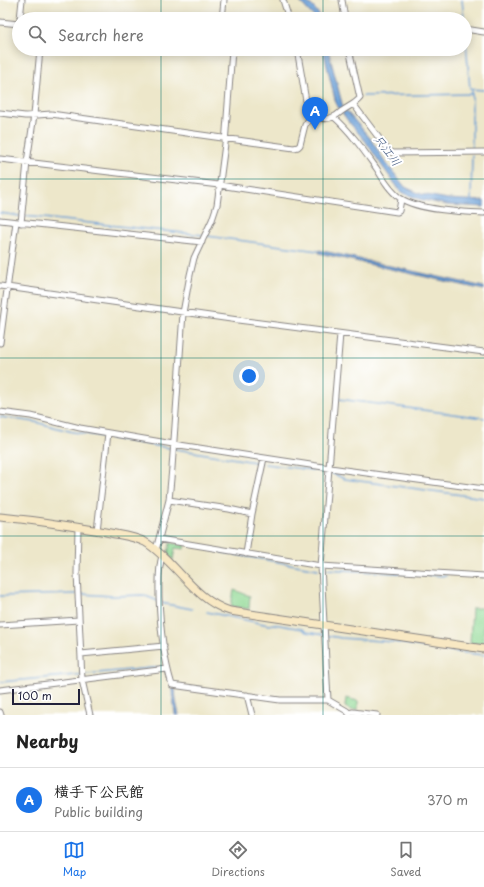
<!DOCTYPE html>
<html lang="en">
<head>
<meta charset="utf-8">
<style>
  body { margin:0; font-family:"Playpen Sans","Klee One",sans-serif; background:#f2f2f2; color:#222 }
  .scale { position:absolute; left:12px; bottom:10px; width:68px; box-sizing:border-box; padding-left:4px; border:2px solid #22223b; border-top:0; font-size:11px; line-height:14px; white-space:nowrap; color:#22223b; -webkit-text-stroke:3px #fff; paint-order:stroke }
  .you { position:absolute; left:249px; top:376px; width:14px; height:14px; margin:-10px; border:3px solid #fff; border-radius:50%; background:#1a73e8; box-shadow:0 0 0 6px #1a73e833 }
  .badge { display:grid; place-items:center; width:26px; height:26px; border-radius:50%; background:#1a73e8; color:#fff; font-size:13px; font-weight:700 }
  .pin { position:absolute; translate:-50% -33px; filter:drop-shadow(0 1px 2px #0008) }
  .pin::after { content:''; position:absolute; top:21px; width:14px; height:12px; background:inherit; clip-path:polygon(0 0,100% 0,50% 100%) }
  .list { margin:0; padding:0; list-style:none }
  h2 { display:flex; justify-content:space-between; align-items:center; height:52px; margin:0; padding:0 16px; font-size:17px }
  h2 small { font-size:13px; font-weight:400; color:#767676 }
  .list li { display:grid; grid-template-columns:26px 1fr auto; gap:12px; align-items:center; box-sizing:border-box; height:64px; padding:0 16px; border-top:1px solid #e0e0e0 }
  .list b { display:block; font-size:15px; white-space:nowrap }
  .list p { margin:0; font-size:13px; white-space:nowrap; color:#767676 }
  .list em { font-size:13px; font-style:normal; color:#767676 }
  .icon { flex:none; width:22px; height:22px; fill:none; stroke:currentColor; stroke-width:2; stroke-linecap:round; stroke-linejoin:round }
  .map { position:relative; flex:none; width:484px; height:715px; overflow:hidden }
  .search { position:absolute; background:#fff; box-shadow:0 2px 10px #0003; left:12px; right:12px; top:12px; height:44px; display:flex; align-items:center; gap:10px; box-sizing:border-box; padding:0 14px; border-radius:22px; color:#767676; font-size:15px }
  .sheet { height:116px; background:#fff }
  nav { display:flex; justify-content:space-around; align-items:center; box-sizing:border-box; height:56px; border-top:1px solid #e0e0e0; background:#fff; font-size:11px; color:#767676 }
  nav a { display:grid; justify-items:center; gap:2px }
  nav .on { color:#1a73e8 }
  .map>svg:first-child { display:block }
  .green { fill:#8fd893; stroke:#587d67 }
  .water { fill:#699ed5; stroke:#466088 }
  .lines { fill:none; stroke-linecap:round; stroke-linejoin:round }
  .stream { stroke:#699ed5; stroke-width:1.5 }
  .street-casing { stroke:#888482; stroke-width:7 }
  .secondary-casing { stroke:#888482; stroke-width:9 }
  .street { stroke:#fff; stroke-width:5 }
  .secondary { stroke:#f8e8c3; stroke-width:7 }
  .grid { fill:none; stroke:#0f766e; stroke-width:1; stroke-opacity:0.55 }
  .labels { text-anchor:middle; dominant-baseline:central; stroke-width:4; stroke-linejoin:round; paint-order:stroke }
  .water-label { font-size:12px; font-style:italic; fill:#425a80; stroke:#fff }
</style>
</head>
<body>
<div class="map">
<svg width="484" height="715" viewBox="0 0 484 715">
  <rect width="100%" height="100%" fill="#fff"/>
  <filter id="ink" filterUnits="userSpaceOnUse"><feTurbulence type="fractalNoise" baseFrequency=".025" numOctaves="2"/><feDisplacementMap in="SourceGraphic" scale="8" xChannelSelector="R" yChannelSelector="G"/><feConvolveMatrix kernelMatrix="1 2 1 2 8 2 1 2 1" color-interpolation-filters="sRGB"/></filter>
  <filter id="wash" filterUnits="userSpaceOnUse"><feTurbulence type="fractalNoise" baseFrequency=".012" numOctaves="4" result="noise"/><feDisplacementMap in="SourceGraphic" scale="16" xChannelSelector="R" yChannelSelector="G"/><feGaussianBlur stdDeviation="0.9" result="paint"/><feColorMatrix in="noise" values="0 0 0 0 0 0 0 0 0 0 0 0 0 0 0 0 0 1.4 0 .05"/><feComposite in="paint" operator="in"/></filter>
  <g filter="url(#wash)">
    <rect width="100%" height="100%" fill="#ede7ca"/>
    <path class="green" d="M 170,543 L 185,545 L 184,549 L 175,548 L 173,560 L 168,554 Z
      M 234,590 L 250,596 L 249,609 L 231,606 Z
      M 472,608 L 484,608 L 484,644 L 470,643 Z
      M 346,698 L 358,701 L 358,710 L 350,710 L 345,707 Z"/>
    <path class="water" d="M 298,0 C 310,0 316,10 322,19 L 316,19 Z
      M 323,49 L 328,49 L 343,107 L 370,138 L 386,163 L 405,187 L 421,194 L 448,199 L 484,201 L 484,207 L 447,205 L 419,199 L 401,192 L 382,166 L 366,142 L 348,121 L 336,104 Z
      M 319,250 L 484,287 L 484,290 L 319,253 Z
      M 172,688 L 175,689 L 176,701 L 179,715 L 175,715 Z"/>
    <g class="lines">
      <path class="stream" d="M 462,0 L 464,19
        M 465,31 L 470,89 L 484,90
        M 363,96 L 471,94
        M 472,149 L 472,90
        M 471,201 L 472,155
        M 0,213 L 20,216
        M 24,216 L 203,235
        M 207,236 L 318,251
        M 339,399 L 484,418
        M 0,417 L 35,422 L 73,432 L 106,437
        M 109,438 L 261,463
        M 265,464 L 327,472
        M 331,473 L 345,479 L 484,498
        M 221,552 L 318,569
        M 325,569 L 446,576
        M 81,594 L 113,596 L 143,595 L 158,601
        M 0,596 L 76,594
        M 161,603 L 192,609
        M 207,612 L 269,625 L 274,624 L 302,629 L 306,632 L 341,638 L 393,642 L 450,651 L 484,655
        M 0,682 L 162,667"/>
    </g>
  </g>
  <g filter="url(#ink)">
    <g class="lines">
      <defs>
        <path id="street" d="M 283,0 L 289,19
          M 342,0 L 345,19
          M 20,19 L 22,0
          M 222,19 L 224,0
          M 0,22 L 19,24
          M 465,29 L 484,32
          M 223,49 L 252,51 L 272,49
          M 297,49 L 306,101 C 311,113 321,124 335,116 C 338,115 340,112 342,111 C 349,106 355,104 360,98 L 349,49
          M 354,105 L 388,150 L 393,153 L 484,152
          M 0,113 L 25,116 L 51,114 L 294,148 L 298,147 L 300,145 L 305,125 L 313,114
          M 334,117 C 351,132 364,151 377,169 C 383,179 390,191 400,198 C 418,210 462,212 484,213
          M 0,159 L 219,185 L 397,212 L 399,211 L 401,199
          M 0,220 L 202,242
          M 21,223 L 27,162 L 34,115 L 40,49
          M 0,286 L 238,320 L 484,352
          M 0,343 L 16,222
          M 0,412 L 31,416 L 80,428 L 173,444 L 330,468 L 484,489
          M 169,500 L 229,509 L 252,514 L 246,554
          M 252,514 L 264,458
          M 78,527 L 77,573 L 82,680 L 90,715
          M 97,531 L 108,433
          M 159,539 L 321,566 L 484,576
          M 156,550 L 169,500 L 172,468 L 183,313 L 190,275 L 194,258 L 212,220 L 217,205 L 225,144 L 232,50
          M 162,556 C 158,569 159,582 159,596 C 160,626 163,656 172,685 L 280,700 L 328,700 L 347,711 L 350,715
          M 0,625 L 79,620
          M 81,654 L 164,646
          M 0,690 L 167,669
          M 247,695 L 252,715
          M 328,700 L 321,566 L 340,334
          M 0,712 L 1,715
          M 349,713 L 353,712 L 377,715"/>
        <path id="secondary" d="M 0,517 C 35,520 71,526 106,532 C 119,535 133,536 145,542 C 176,561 194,600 230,611 L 484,649"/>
      </defs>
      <use href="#street" class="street-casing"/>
      <use href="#secondary" class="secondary-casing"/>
      <use href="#street" class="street"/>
      <use href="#secondary" class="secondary"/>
    </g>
  </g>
  <path class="grid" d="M 161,0 L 161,19M 323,0 L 323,19M 161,49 L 161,715M 323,49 L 323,715M 0,179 L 484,179M 0,358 L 484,358M 0,536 L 484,536"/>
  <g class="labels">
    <g class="water-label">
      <text transform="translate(388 150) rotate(53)">只江川</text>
    </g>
  </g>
</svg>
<div class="scale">100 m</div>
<div class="you"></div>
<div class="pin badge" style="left:315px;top:130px">A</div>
<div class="search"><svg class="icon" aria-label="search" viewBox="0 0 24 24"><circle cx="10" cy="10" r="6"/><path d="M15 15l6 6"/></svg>Search here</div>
</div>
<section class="sheet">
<h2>Nearby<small></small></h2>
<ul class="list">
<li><span class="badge">A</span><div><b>横手下公民館</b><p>Public building</p></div><em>370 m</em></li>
</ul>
</section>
<nav>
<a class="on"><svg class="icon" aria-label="map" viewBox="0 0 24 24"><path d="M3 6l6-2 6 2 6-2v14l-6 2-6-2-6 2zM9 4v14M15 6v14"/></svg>Map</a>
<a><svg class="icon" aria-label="directions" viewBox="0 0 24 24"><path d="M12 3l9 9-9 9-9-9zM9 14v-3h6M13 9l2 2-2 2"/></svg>Directions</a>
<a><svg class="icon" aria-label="saved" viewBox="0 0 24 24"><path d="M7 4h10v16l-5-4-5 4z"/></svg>Saved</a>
</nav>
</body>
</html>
